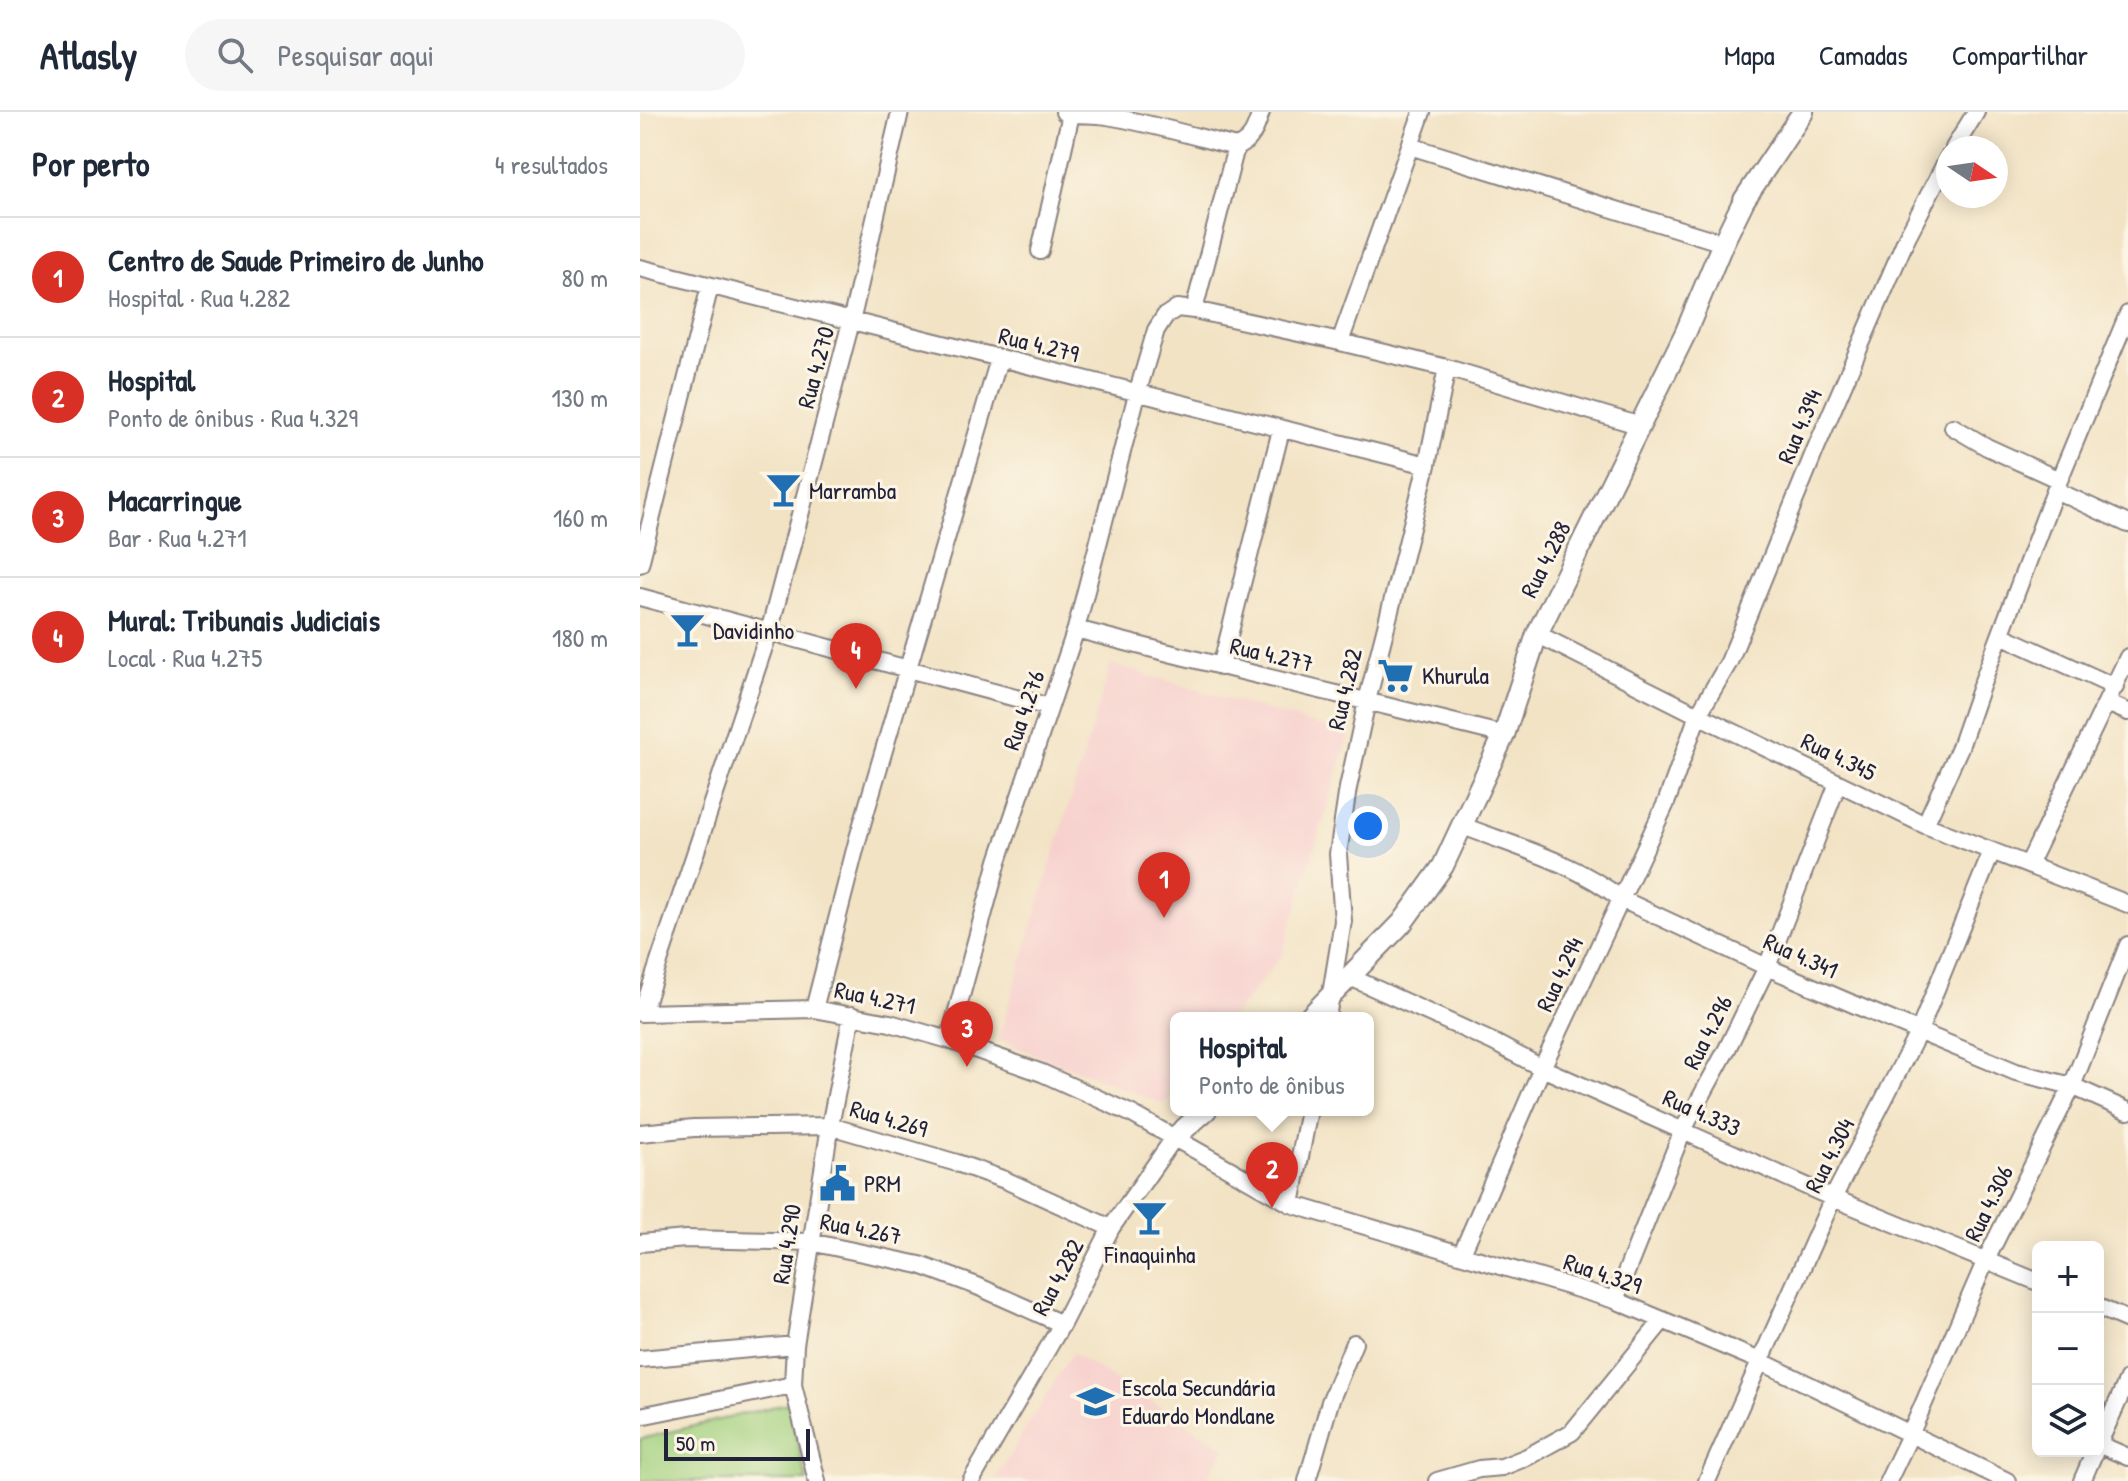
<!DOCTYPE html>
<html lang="pt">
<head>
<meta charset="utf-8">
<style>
  body { margin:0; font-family:"Patrick Hand",sans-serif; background:#f6f6f7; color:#1f2937 }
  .controls { position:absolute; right:24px; bottom:24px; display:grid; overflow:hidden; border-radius:12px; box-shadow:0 4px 20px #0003 }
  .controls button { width:72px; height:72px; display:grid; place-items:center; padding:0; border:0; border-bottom:2px solid #e0e1e3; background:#fff; color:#1f2937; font:40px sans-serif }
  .compass { position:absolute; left:1296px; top:24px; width:72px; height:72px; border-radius:50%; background:#fff; box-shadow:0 4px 20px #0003; rotate:103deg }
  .scale { position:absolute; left:24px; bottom:20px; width:146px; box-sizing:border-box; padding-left:8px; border:4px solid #22223b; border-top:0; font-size:22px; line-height:28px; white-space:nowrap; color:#22223b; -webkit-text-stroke:6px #fcf5e5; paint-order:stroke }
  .you { position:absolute; left:728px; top:714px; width:28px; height:28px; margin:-20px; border:6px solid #fff; border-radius:50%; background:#1a73e8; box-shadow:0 0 0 12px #1a73e833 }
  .badge { display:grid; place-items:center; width:52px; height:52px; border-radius:50%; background:#d93025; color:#fff; font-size:26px; font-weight:700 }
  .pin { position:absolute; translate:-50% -66px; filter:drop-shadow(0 2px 4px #0008) }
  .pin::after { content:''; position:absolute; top:42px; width:28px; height:24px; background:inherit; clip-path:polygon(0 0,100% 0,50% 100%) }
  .popup { position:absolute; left:530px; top:900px; width:204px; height:104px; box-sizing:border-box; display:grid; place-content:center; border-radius:12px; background:#fff; filter:drop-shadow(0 2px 6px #0005); font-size:26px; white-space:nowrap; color:#747a83 }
  .popup b { font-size:30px; color:#1f2937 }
  .popup::after { content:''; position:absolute; left:50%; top:100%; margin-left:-16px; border:16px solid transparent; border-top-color:#fff }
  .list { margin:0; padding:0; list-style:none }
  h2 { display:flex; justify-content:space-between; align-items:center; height:104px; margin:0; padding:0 32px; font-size:34px }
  h2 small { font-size:26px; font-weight:400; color:#747a83 }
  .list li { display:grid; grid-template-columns:52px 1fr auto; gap:24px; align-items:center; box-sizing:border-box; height:120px; padding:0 32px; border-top:2px solid #e0e1e3 }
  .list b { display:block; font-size:30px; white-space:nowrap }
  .list p { margin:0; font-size:26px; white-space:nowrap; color:#747a83 }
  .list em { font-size:26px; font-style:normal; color:#747a83 }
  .icon { flex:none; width:44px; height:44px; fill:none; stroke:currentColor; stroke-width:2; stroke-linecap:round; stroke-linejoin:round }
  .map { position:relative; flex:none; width:1488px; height:1369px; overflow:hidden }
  header { display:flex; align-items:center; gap:48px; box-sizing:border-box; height:112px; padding:0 40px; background:#fff; border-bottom:2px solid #e0e1e3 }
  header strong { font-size:38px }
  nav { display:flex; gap:44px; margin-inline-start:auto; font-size:28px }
  .search { width:560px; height:72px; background:#f6f6f7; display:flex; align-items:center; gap:20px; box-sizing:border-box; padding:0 28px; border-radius:44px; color:#747a83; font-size:30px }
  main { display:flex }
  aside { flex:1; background:#fff }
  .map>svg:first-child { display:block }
  .built { fill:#f7d0cd }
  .green { fill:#a2d07e; stroke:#62795c; stroke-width:2 }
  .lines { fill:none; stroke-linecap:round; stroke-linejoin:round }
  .minor-casing { stroke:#8a8280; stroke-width:20 }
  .tertiary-casing { stroke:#8a8280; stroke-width:24 }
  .minor { stroke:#fff; stroke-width:16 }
  .tertiary { stroke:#fff; stroke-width:20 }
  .labels { text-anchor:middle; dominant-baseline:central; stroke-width:6; stroke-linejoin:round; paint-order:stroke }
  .street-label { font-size:24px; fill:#22223b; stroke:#fcf5e5 }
  .poi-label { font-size:24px; fill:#22223b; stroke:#fcf5e5; text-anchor:start }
</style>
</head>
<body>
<header>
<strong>Atlasly</strong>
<div class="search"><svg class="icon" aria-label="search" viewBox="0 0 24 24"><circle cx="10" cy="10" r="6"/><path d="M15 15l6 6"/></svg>Pesquisar aqui</div>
<nav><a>Mapa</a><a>Camadas</a><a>Compartilhar</a></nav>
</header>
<main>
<aside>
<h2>Por perto<small>4 resultados</small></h2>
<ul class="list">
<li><span class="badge">1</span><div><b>Centro de Saude Primeiro de Junho</b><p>Hospital · Rua 4.282</p></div><em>80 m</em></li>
<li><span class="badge">2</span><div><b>Hospital</b><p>Ponto de ônibus · Rua 4.329</p></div><em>130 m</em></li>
<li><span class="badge">3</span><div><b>Macarringue</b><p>Bar · Rua 4.271</p></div><em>160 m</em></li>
<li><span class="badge">4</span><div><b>Mural: Tribunais Judiciais</b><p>Local · Rua 4.275</p></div><em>180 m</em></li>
</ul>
</aside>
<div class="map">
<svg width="1488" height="1369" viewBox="0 0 1488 1369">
  <rect width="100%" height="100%" fill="#fcf5e5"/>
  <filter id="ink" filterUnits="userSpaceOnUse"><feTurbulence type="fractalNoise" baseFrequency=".0125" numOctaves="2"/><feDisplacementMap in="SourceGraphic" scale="16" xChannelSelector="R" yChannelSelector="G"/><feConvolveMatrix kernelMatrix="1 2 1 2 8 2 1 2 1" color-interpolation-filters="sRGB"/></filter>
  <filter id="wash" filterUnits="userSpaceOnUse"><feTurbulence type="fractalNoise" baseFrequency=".006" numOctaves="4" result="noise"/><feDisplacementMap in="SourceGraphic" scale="32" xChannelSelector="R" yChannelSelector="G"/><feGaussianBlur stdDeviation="1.8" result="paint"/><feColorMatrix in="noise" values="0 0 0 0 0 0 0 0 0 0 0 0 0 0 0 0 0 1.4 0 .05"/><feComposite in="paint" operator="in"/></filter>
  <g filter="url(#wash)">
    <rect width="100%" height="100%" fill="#f2e3c5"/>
    <path class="built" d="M 471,552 L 709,623 L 642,843 L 592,906 L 536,906 L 536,977 L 524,992 L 358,928 Z
      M 432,1241 L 586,1336 L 565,1369 L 354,1369 Z"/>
    <path class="green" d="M 148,1291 L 167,1369 L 0,1369 L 0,1327 Z"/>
  </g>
  <g filter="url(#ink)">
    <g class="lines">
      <defs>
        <path id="minor" d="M 424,0 C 437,4 453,1 467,4 C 510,11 553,24 596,35
          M 770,34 L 1083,131
          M 1314,36 L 1336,0
          M 400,139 L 431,2
          M 0,156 L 787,353
          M 554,198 L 596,35 C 612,29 616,16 621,0
          M 700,230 L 782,0
          M 1313,315 L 1347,335 L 1419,368
          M 1415,378 L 1488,412
          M 0,452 L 70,174
          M 0,485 L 409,595
          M 436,517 C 578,555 721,587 864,623
          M 897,522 L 1058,603 L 1285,713 L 1488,792
          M 1361,523 L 1475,575
          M 581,555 L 641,318
          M 1467,591 L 1488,600
          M 1285,713 L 1320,635 L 1340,577 L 1415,378 L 1488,202
          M 823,714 C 877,735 936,751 981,787 L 1127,855 L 1220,895 L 1376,960 L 1432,974 L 1488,999
          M 1388,753 L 1488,545
          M 710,865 L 853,930 L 902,956 L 1193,1086 L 1398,1170
          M 174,897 L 218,726 L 359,247
          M 0,901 L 174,897 L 250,911 L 309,928 L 402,961 L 492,1002 L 651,1092 L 975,1188 L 1120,1249 L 1367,1369
          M 2,901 L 129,520 L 211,210 L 260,0
          M 687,906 L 703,809 L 698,742 L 708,676 L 727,589 L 787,353 L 807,256
          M 309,928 L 358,749 L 436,517 L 497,282 L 516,218 L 525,204 L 537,196 L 554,198 L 700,230 L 807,256 L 1001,314
          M 0,1021 L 54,1016 L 190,1014 L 317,1051 L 365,1068 L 471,1116
          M 651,1092 L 669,998
          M 0,1131 L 46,1127 L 170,1130 L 280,1153 L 337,1174 L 422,1212
          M 822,1141 L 902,956 L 1026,691 L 1058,603 L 1089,550 L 1176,336 L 1267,125 L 1308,46
          M 975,1188 L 1043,1018 L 1087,937 L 1127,855 L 1198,671
          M 1458,1195 L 1488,1208
          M 0,1247 L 155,1233
          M 0,1304 L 153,1273
          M 1458,1332 L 1488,1345
          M 1458,1333 L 1488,1267
          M 177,1369 L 153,1273 L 155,1233 L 190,1014 L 212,903
          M 331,1369 L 422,1212 L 471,1116 L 534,1026
          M 667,1369 L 690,1290 L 714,1231
          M 797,1369 L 839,1357 L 862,1355 L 887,1345 L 932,1320 L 1023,1208
          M 1067,1369 L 1193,1086 L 1279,919 L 1352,739
          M 1248,1369 L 1270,1323 L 1346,1148 L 1432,974 L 1488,833
          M 1442,1369 L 1455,1339"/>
        <path id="tertiary" d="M 669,906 L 762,811 L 803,754 L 864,623 L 897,522 L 1045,222 L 1083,131 L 1104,88 L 1163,0
          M 534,1026 L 566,998"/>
      </defs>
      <use href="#minor" class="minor-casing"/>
      <use href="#tertiary" class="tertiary-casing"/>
      <use href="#minor" class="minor"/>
      <use href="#tertiary" class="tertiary"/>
    </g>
  </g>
  <defs>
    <symbol id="bar-bare" viewBox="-9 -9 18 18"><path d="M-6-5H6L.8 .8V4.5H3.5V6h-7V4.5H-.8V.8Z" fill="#1f6fb2" stroke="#fcf5e5" stroke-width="2.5" paint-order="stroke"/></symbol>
    <symbol id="supermarket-bare" viewBox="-9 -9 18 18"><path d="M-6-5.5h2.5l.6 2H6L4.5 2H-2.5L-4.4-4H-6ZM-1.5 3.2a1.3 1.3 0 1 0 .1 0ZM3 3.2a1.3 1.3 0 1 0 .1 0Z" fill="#1f6fb2" stroke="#fcf5e5" stroke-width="2.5" paint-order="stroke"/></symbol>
    <symbol id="civic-bare" viewBox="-9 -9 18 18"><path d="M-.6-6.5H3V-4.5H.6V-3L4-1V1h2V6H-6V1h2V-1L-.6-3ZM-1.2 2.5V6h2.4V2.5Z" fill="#1f6fb2" stroke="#fcf5e5" stroke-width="2.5" paint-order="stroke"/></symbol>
    <symbol id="school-bare" viewBox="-9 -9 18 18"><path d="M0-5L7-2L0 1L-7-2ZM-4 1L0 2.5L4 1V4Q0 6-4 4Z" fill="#1f6fb2" stroke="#fcf5e5" stroke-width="2.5" paint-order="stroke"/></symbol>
  </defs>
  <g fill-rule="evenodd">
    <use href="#bar-bare" x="118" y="352" width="51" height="51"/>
    <use href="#bar-bare" x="22" y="492" width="51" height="51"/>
    <use href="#supermarket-bare" x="730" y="538" width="51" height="51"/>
    <use href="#civic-bare" x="172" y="1046" width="51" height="51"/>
    <use href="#bar-bare" x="484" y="1080" width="51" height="51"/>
    <use href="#school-bare" x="430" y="1264" width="51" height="51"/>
  </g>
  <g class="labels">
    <g class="street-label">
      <text transform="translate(399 232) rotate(14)">Rua 4.279</text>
      <text transform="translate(175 255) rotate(-75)">Rua 4.270</text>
      <text transform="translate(1159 314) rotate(-67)">Rua 4.394</text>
      <text transform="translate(905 447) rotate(-63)">Rua 4.288</text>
      <text transform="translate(632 542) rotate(13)">Rua 4.277</text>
      <text transform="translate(704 577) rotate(-77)">Rua 4.282</text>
      <text transform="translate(383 598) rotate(-71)">Rua 4.276</text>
      <text transform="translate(1199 644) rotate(26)">Rua 4.345</text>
      <text transform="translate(1161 843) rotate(24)">Rua 4.341</text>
      <text transform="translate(919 862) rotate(-65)">Rua 4.294</text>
      <text transform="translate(235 885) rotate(12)">Rua 4.271</text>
      <text transform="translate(1067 920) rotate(-63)">Rua 4.296</text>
      <text transform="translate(1062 1000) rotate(24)">Rua 4.333</text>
      <text transform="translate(249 1006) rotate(16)">Rua 4.269</text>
      <text transform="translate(1189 1043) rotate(-63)">Rua 4.304</text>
      <text transform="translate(1348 1091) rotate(-64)">Rua 4.306</text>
      <text transform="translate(221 1116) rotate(11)">Rua 4.267</text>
      <text transform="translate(146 1132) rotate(-81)">Rua 4.290</text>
      <text transform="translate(963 1161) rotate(19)">Rua 4.329</text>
      <text transform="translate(417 1165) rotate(-62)">Rua 4.282</text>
    </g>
    <g class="poi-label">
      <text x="169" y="378">Marramba</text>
      <text x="73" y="518">Davidinho</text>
      <text x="782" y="563">Khurula</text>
      <text x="224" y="1071">PRM</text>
      <text x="510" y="1142" text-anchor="middle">Finaquinha</text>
      <text x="482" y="1275">Escola Secundária<tspan x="482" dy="28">Eduardo Mondlane</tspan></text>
    </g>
  </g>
</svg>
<div class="controls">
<button>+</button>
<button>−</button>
<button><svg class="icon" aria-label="layers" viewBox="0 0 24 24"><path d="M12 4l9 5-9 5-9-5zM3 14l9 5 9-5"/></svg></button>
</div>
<svg class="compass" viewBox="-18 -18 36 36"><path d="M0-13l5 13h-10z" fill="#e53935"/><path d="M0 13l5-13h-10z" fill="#747a83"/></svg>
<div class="scale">50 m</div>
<div class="you"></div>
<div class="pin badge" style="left:524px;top:806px">1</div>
<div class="pin badge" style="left:632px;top:1096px">2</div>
<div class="popup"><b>Hospital</b>Ponto de ônibus</div>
<div class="pin badge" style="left:327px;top:955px">3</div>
<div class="pin badge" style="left:216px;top:577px">4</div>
</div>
</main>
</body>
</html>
